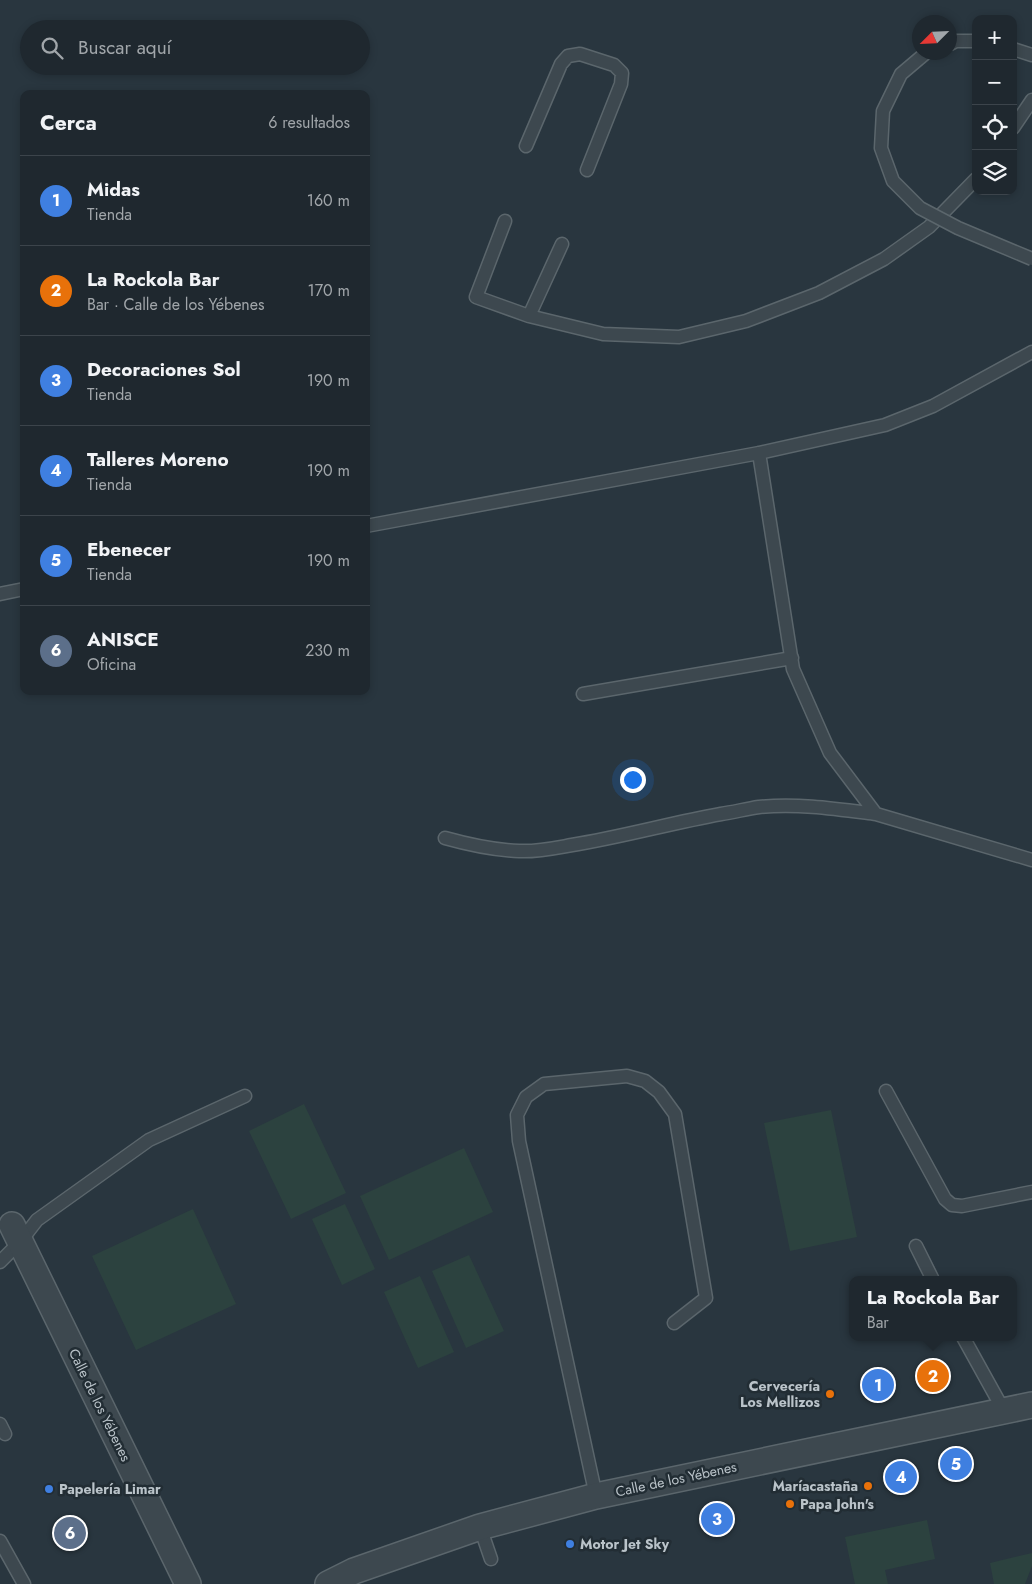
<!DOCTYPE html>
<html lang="es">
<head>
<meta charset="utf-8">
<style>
  body { margin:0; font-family:Jost,sans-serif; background:#273037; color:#f1f3f6 }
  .controls { position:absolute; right:15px; top:15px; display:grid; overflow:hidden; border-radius:10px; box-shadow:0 2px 8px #0003 }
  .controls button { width:45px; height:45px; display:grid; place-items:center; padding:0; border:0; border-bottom:1px solid #3c444b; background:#1f282f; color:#f1f3f6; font:25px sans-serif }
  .compass { position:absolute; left:912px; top:15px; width:45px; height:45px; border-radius:50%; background:#1f282f; box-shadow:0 2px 8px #0003; rotate:246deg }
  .you { position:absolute; left:632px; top:779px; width:18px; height:18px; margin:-12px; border:4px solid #fff; border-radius:50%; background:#1a73e8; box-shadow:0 0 0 8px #1a73e833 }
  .badge { display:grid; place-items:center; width:32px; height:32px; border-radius:50%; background:#9bcaed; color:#fff; font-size:16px; font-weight:700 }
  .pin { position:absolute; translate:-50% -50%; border:2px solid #fff; box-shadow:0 1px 5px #0006 }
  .popup { position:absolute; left:849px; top:1276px; width:168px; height:65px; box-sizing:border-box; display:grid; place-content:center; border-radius:10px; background:#1f282f; filter:drop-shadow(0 1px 4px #0005); font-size:16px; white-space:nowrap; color:#a1a6aa }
  .popup b { font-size:19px; color:#f1f3f6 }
  .popup::after { content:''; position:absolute; left:50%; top:100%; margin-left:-10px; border:10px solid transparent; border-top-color:#1f282f }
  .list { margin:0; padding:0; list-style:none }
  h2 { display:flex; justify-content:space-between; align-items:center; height:65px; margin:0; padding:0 20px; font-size:21px }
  h2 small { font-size:16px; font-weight:400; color:#a1a6aa }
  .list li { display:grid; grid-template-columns:32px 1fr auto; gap:15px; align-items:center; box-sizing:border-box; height:90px; padding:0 20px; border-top:1px solid #3c444b }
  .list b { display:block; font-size:19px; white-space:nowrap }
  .list p { margin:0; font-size:16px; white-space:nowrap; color:#a1a6aa }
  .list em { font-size:16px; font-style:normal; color:#a1a6aa }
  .icon { flex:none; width:28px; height:28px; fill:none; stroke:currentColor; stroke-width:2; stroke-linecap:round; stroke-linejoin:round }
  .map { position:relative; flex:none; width:1032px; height:1584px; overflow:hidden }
  .search { position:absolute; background:#1f282f; box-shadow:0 2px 8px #0003; left:20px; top:20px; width:350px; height:55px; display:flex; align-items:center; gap:12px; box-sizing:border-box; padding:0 18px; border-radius:28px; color:#a1a6aa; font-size:19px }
  .panel { position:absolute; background:#1f282f; box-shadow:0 2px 8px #0003; left:20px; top:90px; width:350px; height:605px; border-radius:10px }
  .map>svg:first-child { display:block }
  .green { fill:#2c423f }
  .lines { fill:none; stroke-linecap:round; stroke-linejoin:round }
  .service-casing { stroke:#5b666c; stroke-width:15 }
  .minor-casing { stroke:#5b666c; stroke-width:28 }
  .service { stroke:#3d484f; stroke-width:12 }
  .minor { stroke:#3d484f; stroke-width:25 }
  .service-bridge-casing { stroke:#5b666c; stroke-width:15; stroke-linecap:butt }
  .service-bridge { stroke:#3d484f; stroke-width:12 }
  .food-dot { fill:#e8710a; stroke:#222d34; stroke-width:2 }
  .shop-dot { fill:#3f7fe0; stroke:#222d34; stroke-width:2 }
  .labels { text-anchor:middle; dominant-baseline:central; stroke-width:5; stroke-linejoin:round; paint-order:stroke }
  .poi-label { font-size:14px; font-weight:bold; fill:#bac3c9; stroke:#222d34; text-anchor:start }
  .street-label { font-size:14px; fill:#bac3c9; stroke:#222d34 }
</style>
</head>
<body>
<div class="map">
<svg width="1032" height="1584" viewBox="0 0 1032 1584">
  <rect width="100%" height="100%" fill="#29363f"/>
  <path class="green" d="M 304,1104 L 346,1193 L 291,1219 L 249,1131 Z
    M 831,1110 L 857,1237 L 790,1251 L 764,1123 Z
    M 464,1148 L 493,1212 L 389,1260 L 360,1196 Z
    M 345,1204 L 375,1269 L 342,1285 L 312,1219 Z
    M 193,1209 L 236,1304 L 136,1350 L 92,1256 Z
    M 469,1255 L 504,1331 L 466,1348 L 432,1271 Z
    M 420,1276 L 454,1352 L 418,1368 L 384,1292 Z
    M 927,1520 L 935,1559 L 885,1570 L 888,1584 L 855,1584 L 845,1537 Z
    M 1032,1553 L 1032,1566 L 1025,1584 L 994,1584 L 990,1563 Z"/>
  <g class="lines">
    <defs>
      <path id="service" d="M 950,44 L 956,41 L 976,41
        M 1013,49 L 1032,55
        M 1013,128 L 1032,100
        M 526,146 L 561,64 L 568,56 L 580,54 L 614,65 L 622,73 L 621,84 L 587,170
        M 505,221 L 476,297 L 529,316 L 603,334 L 679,337 L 746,321 L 819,293 L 884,259 L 929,227 L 976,179
        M 529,316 L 562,244
        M 759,453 L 793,669 L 830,753 L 876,814 L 1032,860
        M 366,526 L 759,453 L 885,425 L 933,406 L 1032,352
        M 0,594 L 24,589
        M 583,694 L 792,658
        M 445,838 C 470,845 493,850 519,851 C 537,852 555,848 572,845 C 622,837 671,823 721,814 C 734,812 746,809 759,807 C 798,803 837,809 876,814
        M 886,1091 L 945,1199 L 952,1205 L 962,1206 L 1032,1192
        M 916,1246 L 933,1280
        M 0,1262 L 20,1242 L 37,1220 L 149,1140 L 245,1096
        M 963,1337 L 1004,1411
        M 0,1424 L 5,1434
        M 596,1496 L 519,1141 L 517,1115 L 526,1097 L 544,1084 L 627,1076 L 645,1081 L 659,1092 L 675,1114 L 706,1298 L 674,1323
        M 480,1527 L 491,1559
        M 0,1541 L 24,1584"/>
      <path id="minor" d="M 12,1225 L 188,1584
        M 328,1584 L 354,1571 L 480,1527 L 596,1496 L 1032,1405"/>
    </defs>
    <use href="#service" class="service-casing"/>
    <use href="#minor" class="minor-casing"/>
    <use href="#service" class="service"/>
    <use href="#minor" class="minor"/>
    <defs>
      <path id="service-bridge" d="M 927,52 L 901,74 L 883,111 L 881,148 L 893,181 L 920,208 L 958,228 L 1032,259"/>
    </defs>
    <use href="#service-bridge" class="service-bridge-casing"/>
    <use href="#service-bridge" class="service-bridge"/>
  </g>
  <g class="food-dot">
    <circle cx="830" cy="1394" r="5"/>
    <circle cx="868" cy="1486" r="5"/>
    <circle cx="790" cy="1504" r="5"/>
  </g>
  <g class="shop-dot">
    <circle cx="49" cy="1489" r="5"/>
    <circle cx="570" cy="1544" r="5"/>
  </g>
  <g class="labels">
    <g class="poi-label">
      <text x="820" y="1386" text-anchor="end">Cervecería<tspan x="820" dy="16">Los Mellizos</tspan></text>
      <text x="858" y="1486" text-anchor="end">Maríacastaña</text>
      <text x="59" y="1489">Papelería Limar</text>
      <text x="800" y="1504">Papa John's</text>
      <text x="580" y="1544">Motor Jet Sky</text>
    </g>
    <g class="street-label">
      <text transform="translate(100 1405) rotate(64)">Calle de los Yébenes</text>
      <text transform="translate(676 1479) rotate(-12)">Calle de los Yébenes</text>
    </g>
  </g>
</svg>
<div class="controls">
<button>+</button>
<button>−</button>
<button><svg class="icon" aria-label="locate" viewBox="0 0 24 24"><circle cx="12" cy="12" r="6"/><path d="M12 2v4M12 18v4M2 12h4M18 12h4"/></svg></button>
<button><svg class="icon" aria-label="layers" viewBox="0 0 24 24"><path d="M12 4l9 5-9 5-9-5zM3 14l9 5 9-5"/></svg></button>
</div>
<svg class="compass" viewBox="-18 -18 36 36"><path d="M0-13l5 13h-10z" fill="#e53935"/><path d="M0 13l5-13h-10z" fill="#a1a6aa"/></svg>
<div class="you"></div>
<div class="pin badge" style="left:878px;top:1385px;background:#3f7fe0">1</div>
<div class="pin badge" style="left:933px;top:1376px;background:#e8710a">2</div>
<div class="popup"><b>La Rockola Bar</b>Bar</div>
<div class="pin badge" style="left:717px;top:1519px;background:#3f7fe0">3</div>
<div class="pin badge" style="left:901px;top:1477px;background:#3f7fe0">4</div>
<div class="pin badge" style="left:956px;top:1464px;background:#3f7fe0">5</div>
<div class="pin badge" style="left:70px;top:1533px;background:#5c6f8a">6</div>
<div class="search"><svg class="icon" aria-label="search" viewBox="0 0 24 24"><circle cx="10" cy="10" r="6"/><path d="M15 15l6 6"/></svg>Buscar aquí</div>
<section class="panel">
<h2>Cerca<small>6 resultados</small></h2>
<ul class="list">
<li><span class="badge" style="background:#3f7fe0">1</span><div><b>Midas</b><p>Tienda</p></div><em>160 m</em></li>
<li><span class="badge" style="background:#e8710a">2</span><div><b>La Rockola Bar</b><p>Bar · Calle de los Yébenes</p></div><em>170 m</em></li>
<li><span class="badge" style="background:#3f7fe0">3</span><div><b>Decoraciones Sol</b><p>Tienda</p></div><em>190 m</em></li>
<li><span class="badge" style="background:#3f7fe0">4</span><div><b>Talleres Moreno</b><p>Tienda</p></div><em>190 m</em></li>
<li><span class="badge" style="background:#3f7fe0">5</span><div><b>Ebenecer</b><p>Tienda</p></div><em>190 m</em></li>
<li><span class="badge" style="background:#5c6f8a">6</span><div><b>ANISCE</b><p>Oficina</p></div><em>230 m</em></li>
</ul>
</section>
</div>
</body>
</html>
